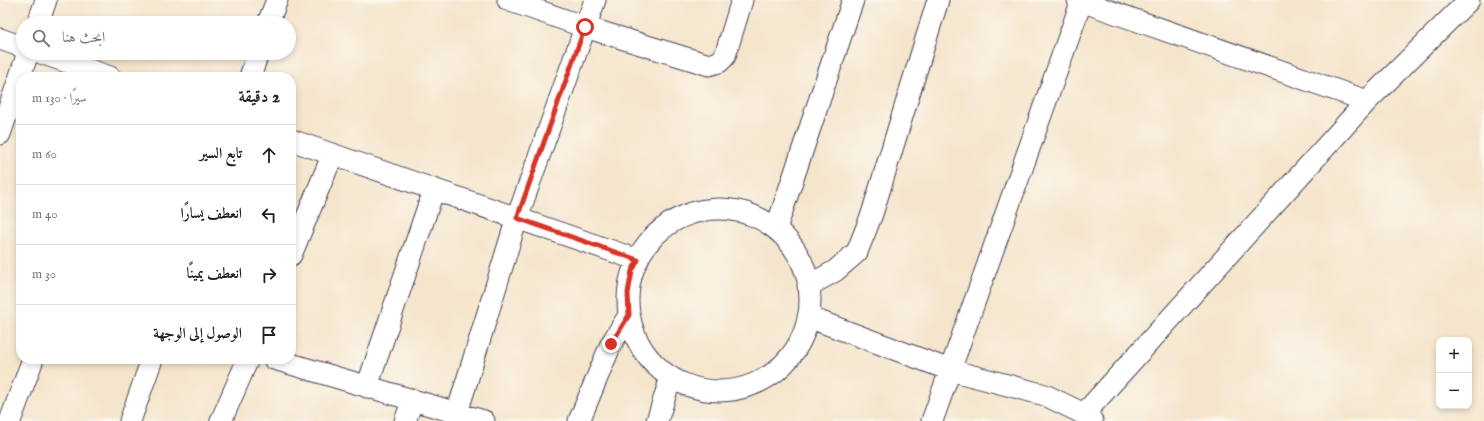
<!DOCTYPE html>
<html lang="ar">
<head>
<meta charset="utf-8">
<style>
  body { margin:0; font-family:"IM FELL English",Amiri,serif; background:#f6f6f6; color:#202124; direction:rtl }
  .controls { position:absolute; right:12px; bottom:12px; display:grid; overflow:hidden; border-radius:8px; box-shadow:0 2px 6px #0003 }
  .controls button { width:36px; height:36px; display:grid; place-items:center; padding:0; border:0; border-bottom:1px solid #e0e0e0; background:#fff; color:#202124; font:20px sans-serif }
  .stop { position:absolute; width:12px; height:12px; margin:-9px; border:3px solid #d93025; border-radius:50%; background:#fff }
  .stop.end { background:#d93025; border-color:#fff; box-shadow:0 1px 4px #0008 }
  .list { margin:0; padding:0; list-style:none }
  h2 { display:flex; justify-content:space-between; align-items:center; height:52px; margin:0; padding:0 16px; font-size:17px }
  h2 small { font-size:13px; font-weight:400; color:#757577 }
  .list li { display:grid; grid-template-columns:26px 1fr auto; gap:12px; align-items:center; box-sizing:border-box; height:60px; padding:0 16px; border-top:1px solid #e0e0e0 }
  .list b { display:block; font-size:15px; white-space:nowrap }
  .list em { font-size:13px; font-style:normal; color:#757577 }
  .icon { flex:none; width:22px; height:22px; fill:none; stroke:currentColor; stroke-width:2; stroke-linecap:round; stroke-linejoin:round }
  .map { position:relative; flex:none; width:1484px; height:421px; overflow:hidden; direction:ltr }
  .search { position:absolute; background:#fff; box-shadow:0 2px 6px #0003; left:16px; top:16px; width:280px; height:44px; display:flex; align-items:center; gap:10px; box-sizing:border-box; padding:0 14px; border-radius:22px; color:#757577; font-size:15px }
  .panel { position:absolute; background:#fff; box-shadow:0 2px 6px #0003; left:16px; top:72px; width:280px; height:292px; border-radius:16px; direction:rtl }
  .map>svg:first-child { display:block }
  .lines { fill:none; stroke-linecap:round; stroke-linejoin:round }
  .street-casing { stroke:#423f51; stroke-width:23 }
  .street { stroke:#fff; stroke-width:21 }
  .route { stroke:#d93025; stroke-width:5 }
</style>
</head>
<body>
<div class="map">
<svg width="1484" height="421" viewBox="0 0 1484 421">
  <rect width="100%" height="100%" fill="#fbf7ec"/>
  <filter id="ink" filterUnits="userSpaceOnUse"><feTurbulence type="fractalNoise" baseFrequency=".025" numOctaves="2"/><feDisplacementMap in="SourceGraphic" scale="8" xChannelSelector="R" yChannelSelector="G"/><feConvolveMatrix kernelMatrix="1 2 1 2 8 2 1 2 1" color-interpolation-filters="sRGB"/></filter>
  <filter id="wash" filterUnits="userSpaceOnUse"><feTurbulence type="fractalNoise" baseFrequency=".012" numOctaves="4" result="noise"/><feDisplacementMap in="SourceGraphic" scale="16" xChannelSelector="R" yChannelSelector="G"/><feGaussianBlur stdDeviation="0.9" result="paint"/><feColorMatrix in="noise" values="0 0 0 0 0 0 0 0 0 0 0 0 0 0 0 0 0 1.4 0 .05"/><feComposite in="paint" operator="in"/></filter>
  <g filter="url(#wash)">
    <rect width="100%" height="100%" fill="#f5e5cc"/>
  </g>
  <g filter="url(#ink)">
    <g class="lines">
      <defs>
        <path id="street" d="M 508,0 L 585,27 L 709,65 L 719,62 L 725,56 L 742,0
          M 1078,0 L 1367,101
          M 38,23 L 46,0
          M 268,23 L 277,0
          M 0,39 L 23,47
          M 41,53 L 110,77
          M 250,77 L 258,53
          M 0,134 L 28,53
          M 291,140 L 638,260
          M628 300a91 91 0 1 1 182 0a91 91 0 1 1-182 0Z
          M 776,229 L 853,0
          M 291,255 L 333,154
          M 808,286 L 835,271 L 857,252 L 872,214 L 938,0
          M 808,317 L 950,370 L 1045,395 L 1084,414 L 1092,421
          M 274,359 L 484,421
          M 367,387 L 434,189
          M 457,413 L 517,218 L 595,0
          M 1084,414 L 1367,101 L 1469,0
          M 10,421 L 33,359
          M 130,421 L 152,359
          M 221,421 L 248,359
          M 405,421 L 413,400
          M 579,421 L 611,344 L 629,315
          M 657,421 L 671,377
          M 932,421 L 1082,0"/>
      </defs>
      <use href="#street" class="street-casing"/>
      <use href="#street" class="street"/>
    </g>
  </g>
  <g class="lines" filter="url(#ink)">
    <path class="route" d="M 585,27 L 517,218 L 638,260 L 632,271 L 628,293 L 629,315 L 611,344"/>
  </g>
</svg>
<div class="controls">
<button>+</button>
<button>−</button>
</div>
<div class="stop" style="left:585px;top:27px"></div>
<div class="stop end" style="left:611px;top:344px"></div>
<div class="search"><svg class="icon" aria-label="search" viewBox="0 0 24 24"><circle cx="10" cy="10" r="6"/><path d="M15 15l6 6"/></svg>ابحث هنا</div>
<section class="panel">
<h2>2 دقيقة<small>سيرًا · 130 m</small></h2>
<ul class="list">
<li><svg class="icon" aria-label="ahead" viewBox="0 0 24 24"><path d="M12 20V5M6 11l6-6 6 6"/></svg><div><b>تابع السير</b></div><em>60 m</em></li>
<li><svg class="icon" aria-label="left" viewBox="0 0 24 24"><path d="M17 20v-9H6M10 6l-5 5 5 5"/></svg><div><b>انعطف يسارًا</b></div><em>40 m</em></li>
<li><svg class="icon" aria-label="right" viewBox="0 0 24 24"><path d="M7 20v-9h11M14 6l5 5-5 5"/></svg><div><b>انعطف يمينًا</b></div><em>30 m</em></li>
<li><svg class="icon" aria-label="arrive" viewBox="0 0 24 24"><path d="M6 21V4h12l-3 4 3 4H6"/></svg><div><b>الوصول إلى الوجهة</b></div></li>
</ul>
</section>
</div>
</body>
</html>
